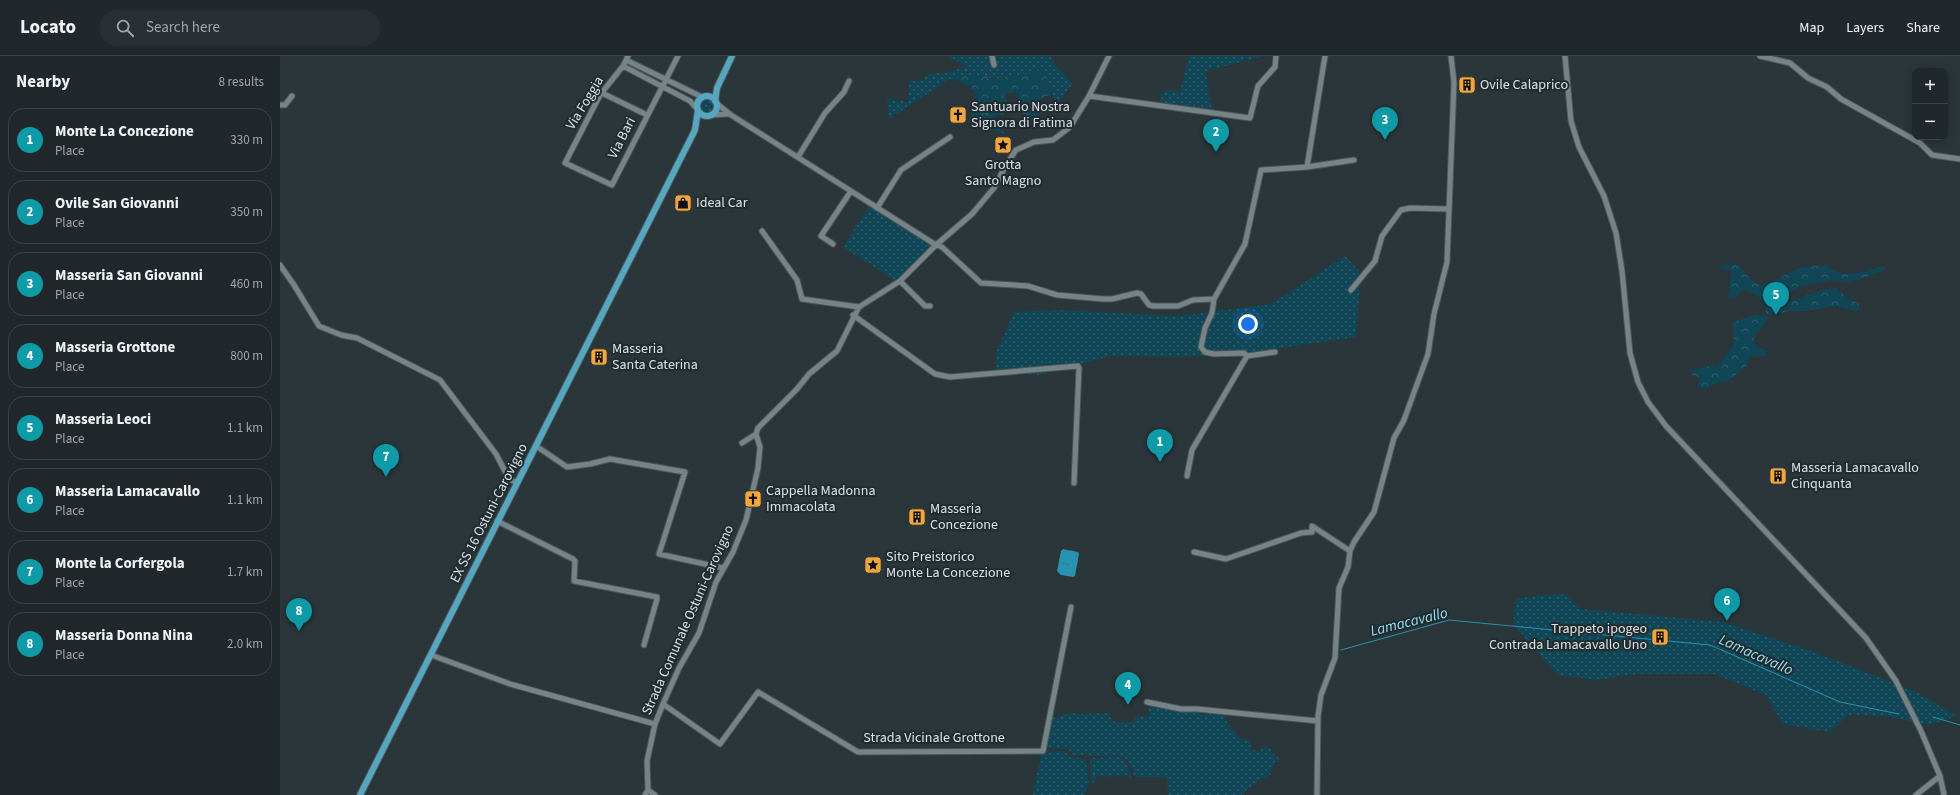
<!DOCTYPE html>
<html lang="en">
<head>
<meta charset="utf-8">
<style>
  body { margin:0; font-family:"Source Sans 3",sans-serif; background:#283034; color:#f1f3f6 }
  .controls { position:absolute; right:12px; top:12px; display:grid; overflow:hidden; border-radius:8px; box-shadow:0 2px 10px #0003 }
  .controls button { width:36px; height:36px; display:grid; place-items:center; padding:0; border:0; border-bottom:1px solid #3d4448; background:#20282c; color:#f1f3f6; font:20px sans-serif }
  .you { position:absolute; left:968px; top:268px; width:14px; height:14px; margin:-10px; border:3px solid #fff; border-radius:50%; background:#1a73e8; box-shadow:0 0 0 6px #1a73e833 }
  .badge { display:grid; place-items:center; width:26px; height:26px; border-radius:50%; background:#f1a640; color:#fff; font-size:13px; font-weight:700 }
  .pin { position:absolute; translate:-50% -33px; filter:drop-shadow(0 1px 2px #0008) }
  .pin::after { content:''; position:absolute; top:21px; width:14px; height:12px; background:inherit; clip-path:polygon(0 0,100% 0,50% 100%) }
  .list { margin:0; padding:0; list-style:none }
  h2 { display:flex; justify-content:space-between; align-items:center; height:52px; margin:0; padding:0 16px; font-size:17px }
  h2 small { font-size:13px; font-weight:400; color:#a2a6a9 }
  .list li { display:grid; grid-template-columns:26px 1fr auto; gap:12px; align-items:center; box-sizing:border-box; height:64px; margin:0 8px 8px; padding:0 8px; border:1px solid #3d4448; border-radius:16px }
  .list b { display:block; font-size:15px; white-space:nowrap }
  .list p { margin:0; font-size:13px; white-space:nowrap; color:#a2a6a9 }
  .list em { font-size:13px; font-style:normal; color:#a2a6a9 }
  .icon { flex:none; width:22px; height:22px; fill:none; stroke:currentColor; stroke-width:2; stroke-linecap:round; stroke-linejoin:round }
  .map { position:relative; flex:none; width:1680px; height:739px; overflow:hidden }
  header { display:flex; align-items:center; gap:24px; box-sizing:border-box; height:56px; padding:0 20px; background:#20282c; border-bottom:1px solid #3d4448 }
  header strong { font-size:19px }
  nav { display:flex; gap:22px; margin-inline-start:auto; font-size:14px }
  .search { width:280px; height:36px; background:#283034; display:flex; align-items:center; gap:10px; box-sizing:border-box; padding:0 14px; border-radius:16px; color:#a2a6a9; font-size:15px }
  main { display:flex }
  aside { flex:1; background:#20282c }
  .map>svg:first-child { display:block }
  .grass { fill:url(#grass-dots) }
  .forest { fill:url(#forest-crowns) }
  .water { fill:url(#water-ripples) }
  .lines { fill:none; stroke-linecap:round; stroke-linejoin:round }
  .stream { stroke:#2893b0; stroke-width:1 }
  .minor-casing { stroke:#4b5458; stroke-width:7 }
  .major-casing { stroke:#4b5458; stroke-width:8 }
  .minor { stroke:#768387; stroke-width:5 }
  .major { stroke:#54a7be; stroke-width:6 }
  .labels { text-anchor:middle; dominant-baseline:central; stroke-width:4; stroke-linejoin:round; paint-order:stroke }
  .poi-label { font-size:14px; fill:#dbe2e5; stroke:#212c30; text-anchor:start }
  .street-label { font-size:14px; fill:#dbe2e5; stroke:#212c30 }
  .water-label { font-size:15px; font-style:italic; fill:#96dff6; stroke:#212c30 }
</style>
</head>
<body>
<header>
<strong>Locato</strong>
<div class="search"><svg class="icon" aria-label="search" viewBox="0 0 24 24"><circle cx="10" cy="10" r="6"/><path d="M15 15l6 6"/></svg>Search here</div>
<nav><a>Map</a><a>Layers</a><a>Share</a></nav>
</header>
<main>
<aside>
<h2>Nearby<small>8 results</small></h2>
<ul class="list">
<li><span class="badge" style="background:#0f9aa8">1</span><div><b>Monte La Concezione</b><p>Place</p></div><em>330 m</em></li>
<li><span class="badge" style="background:#0f9aa8">2</span><div><b>Ovile San Giovanni</b><p>Place</p></div><em>350 m</em></li>
<li><span class="badge" style="background:#0f9aa8">3</span><div><b>Masseria San Giovanni</b><p>Place</p></div><em>460 m</em></li>
<li><span class="badge" style="background:#0f9aa8">4</span><div><b>Masseria Grottone</b><p>Place</p></div><em>800 m</em></li>
<li><span class="badge" style="background:#0f9aa8">5</span><div><b>Masseria Leoci</b><p>Place</p></div><em>1.1 km</em></li>
<li><span class="badge" style="background:#0f9aa8">6</span><div><b>Masseria Lamacavallo</b><p>Place</p></div><em>1.1 km</em></li>
<li><span class="badge" style="background:#0f9aa8">7</span><div><b>Monte la Corfergola</b><p>Place</p></div><em>1.7 km</em></li>
<li><span class="badge" style="background:#0f9aa8">8</span><div><b>Masseria Donna Nina</b><p>Place</p></div><em>2.0 km</em></li>
</ul>
</aside>
<div class="map">
<svg width="1680" height="739" viewBox="0 0 1680 739">
  <defs>
    <pattern id="grass-dots" width="8" height="8" patternUnits="userSpaceOnUse"><rect width="8" height="8" fill="#104655"/><path d="M2 2h.1M6 6h.1" fill="none" stroke="#32606d" stroke-width="1.8" stroke-linecap="round"/></pattern>
    <pattern id="forest-crowns" width="20" height="18" patternUnits="userSpaceOnUse"><rect width="20" height="18" fill="#104655"/><path d="M2 6a3 3 0 1 1 6 0M12 15a3 3 0 1 1 6 0" fill="none" stroke="#32606d"/></pattern>
    <pattern id="water-ripples" width="26" height="14" patternUnits="userSpaceOnUse"><rect width="26" height="14" fill="#2893b0"/><path d="M2 4q2-2 4 0t4 0M15 11q2-2 4 0t4 0" fill="none" stroke="#307b90"/></pattern>
  </defs>
  <rect width="100%" height="100%" fill="#2a363a"/>
  <path class="grass" d="M 670,0 L 771,0 L 774,7 L 793,28 C 786,35 783,42 777,48 L 763,12 L 730,23 L 675,20 L 609,63 L 607,42 L 627,46 L 630,24 L 643,25 C 648,15 655,18 663,17 C 671,16 679,12 686,9 L 669,2 Z
    M 909,0 L 985,0 L 926,15 L 929,40 L 934,55 L 880,47 L 881,38 L 887,34 L 900,36 Z
    M420 50a7 7 0 1 1 14 0a7 7 0 1 1-14 0Z
    M 590,149 L 656,189 L 617,226 L 563,191 Z
    M 1065,200 L 1081,217 L 1076,281 L 975,296 L 901,301 L 831,300 L 760,319 L 715,316 L 716,297 L 734,256 L 780,254 L 897,260 L 991,248 Z
    M 1285,538 L 1300,553 L 1444,566 L 1529,594 L 1636,636 L 1677,660 L 1650,669 L 1604,660 L 1568,659 L 1550,676 L 1502,668 L 1486,639 L 1434,618 L 1356,618 L 1317,624 L 1278,619 L 1233,568 L 1236,543 L 1263,539 Z
    M 869,649 L 920,656 L 920,659 L 925,659 L 926,657 L 931,655 L 947,658 L 945,661 L 948,668 L 961,683 L 970,683 L 971,694 L 979,695 L 985,691 L 990,692 L 991,696 L 999,702 L 994,707 L 990,719 L 976,726 L 961,739 L 888,739 L 887,723 L 880,721 L 855,721 L 849,707 L 844,701 L 794,699 L 788,693 L 765,692 L 770,664 L 772,662 L 794,656 L 795,658 L 830,657 L 831,665 L 847,667 L 853,666 L 856,660 L 869,660 Z
    M 779,695 L 784,695 L 792,701 L 806,703 L 809,727 L 804,739 L 753,739 L 761,696 Z
    M 839,701 C 848,704 849,714 851,722 L 842,719 L 823,721 L 818,719 L 812,729 L 811,728 L 810,702 Z"/>
  <path class="forest" d="M 763,12 L 773,38 L 761,42 L 761,57 L 753,63 L 745,64 L 736,36 L 723,39 L 727,44 L 727,53 L 722,59 L 716,59 C 715,68 719,72 726,78 L 694,69 L 690,61 C 691,56 695,51 696,46 C 699,31 682,25 670,23 L 675,20 L 706,20 L 709,23 L 730,23 Z
    M 1448,208 L 1458,209 C 1484,242 1486,227 1517,213 C 1525,210 1538,210 1547,209 C 1550,211 1552,214 1554,215 C 1571,223 1587,212 1605,211 L 1605,214 L 1570,227 L 1552,224 L 1518,231 L 1507,239 L 1507,243 L 1510,245 L 1544,234 L 1556,232 L 1570,244 L 1579,248 L 1579,253 L 1575,255 L 1555,250 L 1526,255 L 1507,255 L 1501,258 L 1494,255 L 1492,260 L 1486,258 C 1486,243 1477,238 1464,234 L 1461,235 L 1458,241 L 1451,242 L 1448,239 L 1452,215 L 1440,213 L 1440,210 Z
    M 1474,259 L 1488,261 C 1486,272 1467,278 1477,291 L 1486,295 L 1487,300 L 1472,300 L 1469,303 L 1466,311 L 1448,325 L 1436,327 C 1434,330 1425,333 1420,333 L 1418,329 L 1420,324 L 1416,320 L 1411,319 L 1411,315 L 1433,309 L 1435,311 L 1439,309 L 1454,288 L 1453,266 Z"/>
  <path class="water" d="M 783,493 L 798,496 L 799,498 L 795,520 L 793,521 L 781,519 L 777,515 L 781,495 Z"/>
  <g class="lines">
    <path class="stream" d="M 1061,594 L 1169,564 L 1430,589 L 1560,646 L 1619,658
      M 1653,661 L 1680,669"/>
    <defs>
      <path id="minor" d="M 348,0 L 343,10 L 320,39 L 285,107 L 332,129 L 398,0
        M 712,0 L 714,9
        M 1285,0 L 1291,65 L 1299,91 L 1324,140 L 1336,177 L 1342,215 L 1350,297 L 1358,326 L 1368,346 L 1386,370 L 1586,582 L 1616,625 L 1641,675 L 1660,720 L 1664,739
        M 1480,0 L 1510,7 L 1528,22 L 1547,31 L 1561,43 L 1640,87 L 1652,99 L 1680,103
        M 346,4 L 422,41
        M 343,10 L 410,45 L 417,53
        M 322,37 L 367,59
        M 809,40 L 970,62 L 978,30 L 995,11 L 996,0
        M 436,47 L 451,59 L 656,189 L 662,191 L 701,227 L 748,230 L 777,239 L 823,243 L 832,243 L 857,237 L 861,238 L 869,249 L 873,250 L 898,250 L 913,244 L 934,243
        M 0,49 L 5,49 L 12,40
        M 431,59 L 448,58
        M 518,101 L 545,57 L 564,36 L 569,25
        M 1027,111 L 1045,0
        M 597,152 L 621,114 L 670,81
        M 482,175 L 517,224 L 522,243 L 579,251
        M 553,188 L 541,180 L 571,135
        M 0,209 L 14,229 L 39,270 L 61,279 L 77,282 L 160,324 L 216,398 L 229,423 L 237,427
        M 620,225 L 645,250 L 650,250
        M 1071,234 L 1095,205 L 1102,180 L 1121,154 L 1130,152 L 1168,153
        M 573,259 L 655,318 L 670,321 L 798,310 L 799,312 L 794,427
        M 967,300 L 995,296
        M 462,387 L 476,378
        M 256,390 L 287,411 L 310,408 L 330,403 L 405,416 L 379,498 L 443,512
        M 907,420 L 912,394 L 967,300 L 964,297 L 934,298 L 925,296 L 921,291 L 925,272 L 932,257 L 934,243 L 965,188 L 981,114 L 1027,111 L 1074,104
        M 217,465 L 293,503 L 295,505 L 294,525 L 377,541 L 377,543 L 364,589
        M 914,496 L 946,503 L 1021,477 L 1032,476 L 1032,470 L 1070,495
        M 151,599 L 230,628 L 375,668
        M 867,646 L 901,653 L 917,653 L 1038,665
        M 383,648 L 440,688 L 478,636 L 578,696 L 763,695 L 791,551
        M 368,734 L 375,739
        M 365,739 L 368,734 L 367,705 L 375,668 L 383,648 L 399,612 L 419,577 L 436,526 L 453,496 L 466,464 L 478,412 L 480,391 L 476,378 L 478,372 L 517,333 L 529,318 L 557,295 L 579,251 L 620,225 L 656,189 L 692,158 L 714,132 L 726,109 L 736,94 L 754,86 L 773,84 L 790,71 L 809,40 L 829,0
        M 1037,739 L 1038,660 L 1041,639 L 1055,602 L 1059,532 L 1068,511 L 1070,495 L 1074,486 L 1094,456 L 1114,382 L 1124,364 L 1148,298 L 1154,258 L 1167,206 L 1174,27 L 1171,0
        M 1636,739 L 1660,720"/>
      <path id="major" d="M417 50a10 10 0 1 1 20 0a10 10 0 1 1-20 0Z
        M 435,45 L 437,32 L 452,0
        M 80,739 L 415,74 L 418,54"/>
    </defs>
    <use href="#minor" class="minor-casing"/>
    <use href="#major" class="major-casing"/>
    <use href="#minor" class="minor"/>
    <use href="#major" class="major"/>
  </g>
  <defs>
    <symbol id="building-square" viewBox="-11 -11 22 22"><rect x="-9" y="-9" width="18" height="18" rx="4" fill="#f1a640" stroke="#212c30"/><path d="M-4-6H4V6H1V3H-1V6H-4ZM-2.5-4.3h1.7v1.8h-1.7ZM.8-4.3h1.7v1.8H.8ZM-2.5-1h1.7V.8h-1.7ZM.8-1h1.7V.8H.8Z" fill="#111"/></symbol>
    <symbol id="church-square" viewBox="-11 -11 22 22"><rect x="-9" y="-9" width="18" height="18" rx="4" fill="#f1a640" stroke="#212c30"/><path d="M-1.2-6h2.4v3.5h3.3v2.4h-3.3V6h-2.4V-.1h-3.3v-2.4h3.3Z" fill="#111"/></symbol>
    <symbol id="sight-square" viewBox="-11 -11 22 22"><rect x="-9" y="-9" width="18" height="18" rx="4" fill="#f1a640" stroke="#212c30"/><path d="M0-6L1.8-2.2L6-1.7L2.9 1.2L3.7 5.4L0 3.3L-3.7 5.4L-2.9 1.2L-6-1.7L-1.8-2.2Z" fill="#111"/></symbol>
    <symbol id="shop-square" viewBox="-11 -11 22 22"><rect x="-9" y="-9" width="18" height="18" rx="4" fill="#f1a640" stroke="#212c30"/><path d="M-5-2.5h2.3a2.7 3.5 0 0 1 5.4 0H5L5.5 6h-11ZM-1.5-2.5h3a1.5 2.3 0 0 0-3 0Z" fill="#111"/></symbol>
  </defs>
  <g fill-rule="evenodd">
    <use href="#building-square" x="1177" y="19" width="20" height="20"/>
    <use href="#church-square" x="668" y="49" width="20" height="20"/>
    <use href="#sight-square" x="713" y="79" width="20" height="20"/>
    <use href="#shop-square" x="393" y="137" width="20" height="20"/>
    <use href="#building-square" x="309" y="291" width="20" height="20"/>
    <use href="#building-square" x="1488" y="410" width="20" height="20"/>
    <use href="#church-square" x="463" y="433" width="20" height="20"/>
    <use href="#building-square" x="627" y="451" width="20" height="20"/>
    <use href="#sight-square" x="583" y="499" width="20" height="20"/>
    <use href="#building-square" x="1370" y="571" width="20" height="20"/>
  </g>
  <g class="labels">
    <g class="poi-label">
      <text x="1200" y="29">Ovile Calaprico</text>
      <text x="691" y="51">Santuario Nostra<tspan x="691" dy="16">Signora di Fatima</tspan></text>
      <text x="723" y="109" text-anchor="middle">Grotta<tspan x="723" dy="16">Santo Magno</tspan></text>
      <text x="416" y="147">Ideal Car</text>
      <text x="332" y="293">Masseria<tspan x="332" dy="16">Santa Caterina</tspan></text>
      <text x="1511" y="412">Masseria Lamacavallo<tspan x="1511" dy="16">Cinquanta</tspan></text>
      <text x="486" y="435">Cappella Madonna<tspan x="486" dy="16">Immacolata</tspan></text>
      <text x="650" y="453">Masseria<tspan x="650" dy="16">Concezione</tspan></text>
      <text x="606" y="501">Sito Preistorico<tspan x="606" dy="16">Monte La Concezione</tspan></text>
      <text x="1367" y="573" text-anchor="end">Trappeto ipogeo<tspan x="1367" dy="16">Contrada Lamacavallo Uno</tspan></text>
    </g>
    <g class="street-label">
      <text transform="translate(305 47) rotate(-59)">Via Foggia</text>
      <text transform="translate(342 82) rotate(-63)">Via Bari</text>
      <text transform="translate(209 457) rotate(-63)">EX SS 16 Ostuni-Carovigno</text>
      <text transform="translate(408 564) rotate(-66)">Strada Comunale Ostuni-Carovigno</text>
      <text x="654" y="682">Strada Vicinale Grottone</text>
    </g>
    <g class="water-label">
      <text transform="translate(1129 566) rotate(-14)">Lamacavallo</text>
      <text transform="translate(1476 599) rotate(24)">Lamacavallo</text>
    </g>
  </g>
</svg>
<div class="controls">
<button>+</button>
<button>−</button>
</div>
<div class="you"></div>
<div class="pin badge" style="left:880px;top:406px;background:#0f9aa8">1</div>
<div class="pin badge" style="left:936px;top:96px;background:#0f9aa8">2</div>
<div class="pin badge" style="left:1105px;top:84px;background:#0f9aa8">3</div>
<div class="pin badge" style="left:848px;top:649px;background:#0f9aa8">4</div>
<div class="pin badge" style="left:1496px;top:259px;background:#0f9aa8">5</div>
<div class="pin badge" style="left:1447px;top:565px;background:#0f9aa8">6</div>
<div class="pin badge" style="left:106px;top:421px;background:#0f9aa8">7</div>
<div class="pin badge" style="left:19px;top:575px;background:#0f9aa8">8</div>
</div>
</main>
</body>
</html>
